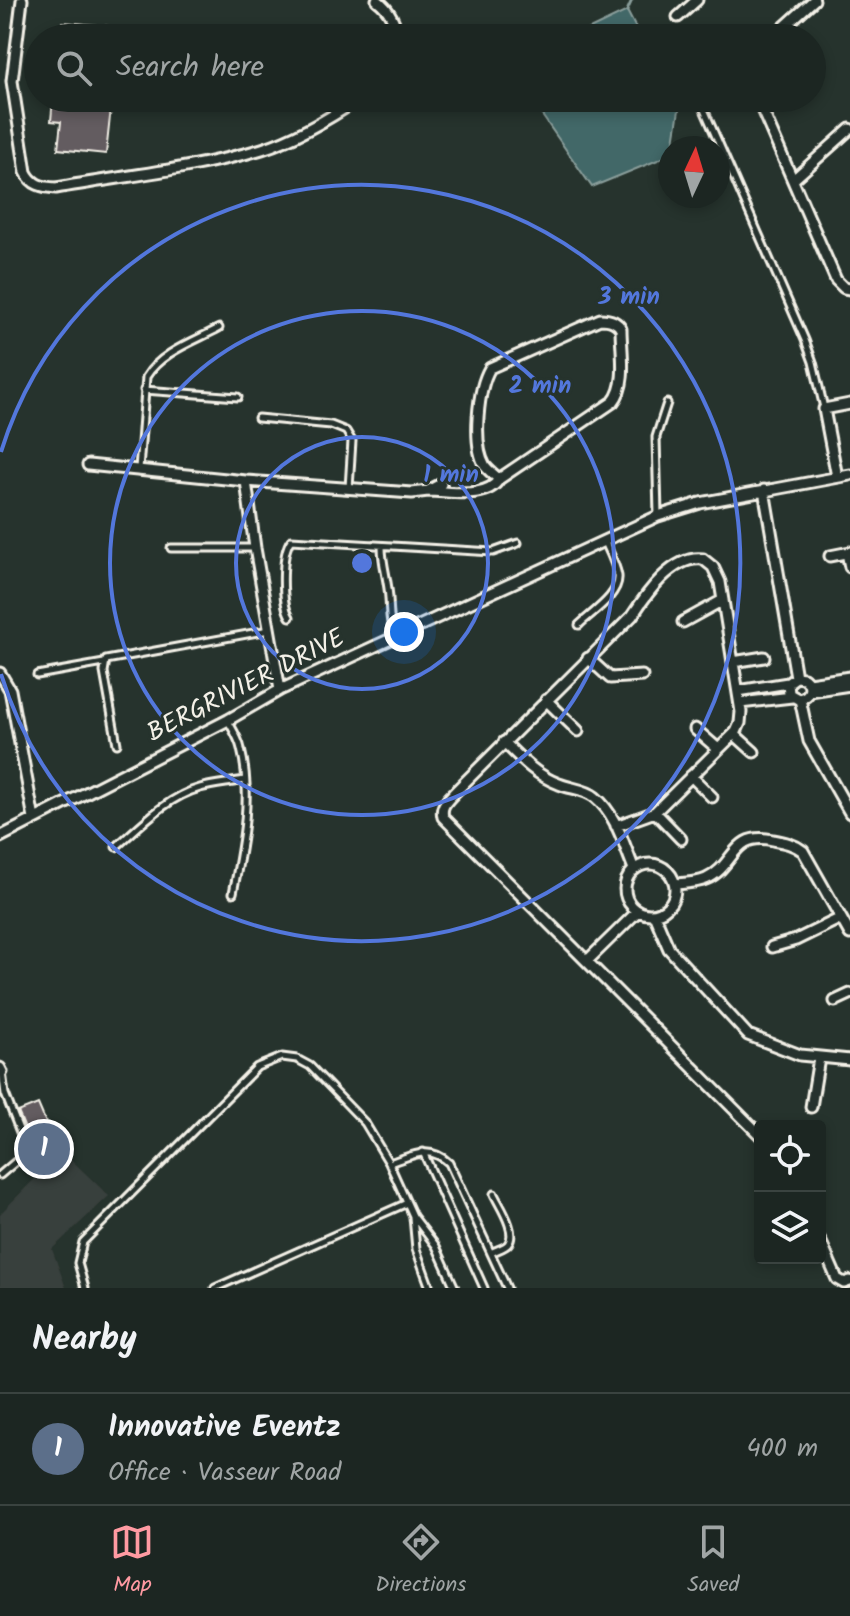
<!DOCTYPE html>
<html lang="en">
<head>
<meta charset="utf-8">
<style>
  body { margin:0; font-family:Kalam,sans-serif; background:#29322f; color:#f1f3f6 }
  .controls { position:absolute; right:24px; bottom:24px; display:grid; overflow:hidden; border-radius:8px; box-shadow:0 4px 12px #0003 }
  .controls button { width:72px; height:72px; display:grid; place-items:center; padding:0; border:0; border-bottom:2px solid #3a4340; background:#1c2622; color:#f1f3f6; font:40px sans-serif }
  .compass { position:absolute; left:658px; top:136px; width:72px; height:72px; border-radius:50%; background:#1c2622; box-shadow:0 4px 12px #0003; rotate:4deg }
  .you { position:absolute; left:404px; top:632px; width:28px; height:28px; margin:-20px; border:6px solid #fff; border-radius:50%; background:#1a73e8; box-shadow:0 0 0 12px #1a73e833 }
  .badge { display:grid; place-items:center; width:52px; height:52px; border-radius:50%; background:#ff9aa2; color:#fff; font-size:26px; font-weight:700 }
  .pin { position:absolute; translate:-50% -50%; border:4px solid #fff; box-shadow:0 2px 8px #0006 }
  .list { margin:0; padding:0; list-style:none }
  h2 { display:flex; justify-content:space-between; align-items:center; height:104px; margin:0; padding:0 32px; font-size:34px }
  h2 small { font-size:26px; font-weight:400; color:#a0a5a5 }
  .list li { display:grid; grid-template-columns:52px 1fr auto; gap:24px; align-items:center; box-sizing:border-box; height:112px; padding:0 32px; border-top:2px solid #3a4340 }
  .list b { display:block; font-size:30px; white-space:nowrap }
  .list p { margin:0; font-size:26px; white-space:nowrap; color:#a0a5a5 }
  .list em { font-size:26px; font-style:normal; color:#a0a5a5 }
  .icon { flex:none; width:44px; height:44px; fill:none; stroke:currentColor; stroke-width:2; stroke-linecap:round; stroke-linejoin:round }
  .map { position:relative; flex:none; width:850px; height:1288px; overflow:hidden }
  .search { position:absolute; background:#1c2622; box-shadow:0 4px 12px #0003; left:24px; right:24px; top:24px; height:88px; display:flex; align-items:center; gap:20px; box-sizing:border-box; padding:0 28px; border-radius:44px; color:#a0a5a5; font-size:30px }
  .sheet { height:216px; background:#1c2622 }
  nav { display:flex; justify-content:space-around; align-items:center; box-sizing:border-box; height:112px; border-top:2px solid #3a4340; background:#1c2622; font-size:22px; color:#a0a5a5 }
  nav a { display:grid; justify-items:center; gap:4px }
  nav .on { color:#ff9aa2 }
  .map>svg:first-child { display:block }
  .built { fill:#393f3c }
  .water { fill:#436767; stroke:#8a9e9b; stroke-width:2 }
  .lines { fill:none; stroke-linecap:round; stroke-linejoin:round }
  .stream { stroke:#8a9e9b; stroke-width:3 }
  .building { fill:#645b60; stroke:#f4f1e8; stroke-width:2 }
  .service-casing { stroke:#f4f1e8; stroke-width:11 }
  .minor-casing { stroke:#f4f1e8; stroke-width:15 }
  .service { stroke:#26332d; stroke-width:5 }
  .minor { stroke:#26332d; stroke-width:9 }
  .ring { fill:none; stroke:#5377dc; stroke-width:4 }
  .labels { text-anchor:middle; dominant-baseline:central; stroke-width:6; stroke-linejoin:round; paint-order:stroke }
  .street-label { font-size:26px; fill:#f4f1e8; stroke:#26332d }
  .centre { fill:#5377dc; stroke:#26332d; stroke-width:4 }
  .ring-label { font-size:24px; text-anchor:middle; font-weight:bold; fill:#5377dc; stroke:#26332d; stroke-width:6; stroke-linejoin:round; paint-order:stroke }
</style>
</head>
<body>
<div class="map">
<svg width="850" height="1288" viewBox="0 0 850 1288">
  <rect width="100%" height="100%" fill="#26332d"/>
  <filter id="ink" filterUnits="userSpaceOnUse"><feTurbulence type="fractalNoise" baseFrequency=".0125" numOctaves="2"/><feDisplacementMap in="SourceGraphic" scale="16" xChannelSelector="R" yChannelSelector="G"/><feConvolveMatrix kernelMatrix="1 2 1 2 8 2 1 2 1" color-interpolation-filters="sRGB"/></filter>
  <g filter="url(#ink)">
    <path class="built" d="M 62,1151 L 109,1196 L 52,1249 L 66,1288 L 0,1288 L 0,1214 Z"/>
    <path class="water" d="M 627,11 L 641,38 L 571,38 Z
      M 530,98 L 673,98 L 679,110 L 673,148 L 670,148 L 670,155 L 592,187 Z"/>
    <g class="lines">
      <path class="stream" d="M 627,11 L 632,0"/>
    </g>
    <path class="building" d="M 62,22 L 108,26 L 107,38 L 60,38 Z
      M 53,98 L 112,98 L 106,154 L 58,149 L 61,122 L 51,121 Z
      M 38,1104 L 61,1158 L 44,1175 L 18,1112 Z"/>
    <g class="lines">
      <defs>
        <path id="service" d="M 699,98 L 805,340 L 813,362 L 824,408
          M 144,390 L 238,397
          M 258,418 L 331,425 L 346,431 L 352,441 L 349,488
          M 139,469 L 146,377 C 161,352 195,341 219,328
          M 658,515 L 656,437 L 667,403
          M 382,547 C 382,564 388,580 389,598 C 390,612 389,622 394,636
          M 171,548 L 254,548
          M 290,617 C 281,603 281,553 291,540 L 493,552 L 518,543
          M 579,625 C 591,613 620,595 618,576 C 616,564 609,551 604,540
          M 37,675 L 104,663
          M 228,721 C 233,730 239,739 241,749 C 253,796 242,848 233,893
          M 117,744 L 104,672 L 106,660 L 269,630
          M 116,847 C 140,826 167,797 200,788 C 214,784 230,783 244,780
          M 423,1152 L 484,1288
          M 389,1163 C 412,1156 429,1144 449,1163 L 507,1288
          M 0,1175 L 20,1158 L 25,1145 L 5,1094 L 2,1072
          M 413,1217 L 416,1249 L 430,1288
          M 491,1253 C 496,1250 505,1248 508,1244 C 518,1232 499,1205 494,1194
          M 85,1288 L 78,1263 L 83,1242 L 257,1067 L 282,1057 L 297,1059 L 310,1066 L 365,1123 L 389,1163 L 413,1216 L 436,1246 L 455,1288
          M 215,1288 L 407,1203"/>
        <path id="minor" d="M 22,0 L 12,81 L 26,172 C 32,185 42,187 56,188 C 124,176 196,169 262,149 C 297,138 329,119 360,98
          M 377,0 C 389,9 397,23 396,38
          M 678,17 L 697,0
          M 772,38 L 814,0
          M 757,98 L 836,280 L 844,288 L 850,289
          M 793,180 L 850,129
          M 88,465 L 246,481
          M 837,477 L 824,409 L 850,404
          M 764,490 L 796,677
          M 428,491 C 449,491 487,500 499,479 L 613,402 C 628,385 621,351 621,329 C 617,321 610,319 600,319 L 490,368 C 478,388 472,444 485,466 C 489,471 494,475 499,479
          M 847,553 L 850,567
          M 830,556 L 850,552
          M 683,622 L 723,600
          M 588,658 L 610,678 L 642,676
          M 733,662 L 764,657
          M 0,673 L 10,690 L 34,819
          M 809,683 C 812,692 807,698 798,699 L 789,694 L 788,683 L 796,677 L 804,678 L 809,683 L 850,677
          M 280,690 L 255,548 L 246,481 L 412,493 L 428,491 L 441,484
          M 738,691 L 788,683
          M 810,691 L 850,685
          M 800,699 L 809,741 L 850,813
          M 546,700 L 578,731
          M 740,703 L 792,697
          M 695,729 L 718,749
          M 734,734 L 754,752
          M 504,742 C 521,759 537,776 559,784 C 571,789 585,789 595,797 C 616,814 624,845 634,869
          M 691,776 L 712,797
          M 655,812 L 681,839
          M 616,826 L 655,812 L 736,732 L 740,723 L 741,712 L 720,582 L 713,567 L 703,559 C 673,555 647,593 632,616 L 454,793 C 447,801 440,806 443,817 L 760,1135
          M 0,837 L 228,720 L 280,690 L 658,516 L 700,503 L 850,475
          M625 889a25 25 0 1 1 50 0a25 25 0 1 1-50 0Z
          M 675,884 C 684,883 697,883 706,879 C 736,866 731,831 773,840 C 784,842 794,844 803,851 L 850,934
          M 654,914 L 669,949 L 748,1035 L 800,1055 L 850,1060
          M 772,947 L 796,940 L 841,918
          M 587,961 L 638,911
          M 835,1001 L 850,994
          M 0,1068 L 2,1072
          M 811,1107 L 819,1058
          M 820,1240 L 837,1279 L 844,1283 L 850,1281"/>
      </defs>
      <use href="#service" class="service-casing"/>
      <use href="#minor" class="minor-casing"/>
      <use href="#service" class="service"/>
      <use href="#minor" class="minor"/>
    </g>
  </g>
  <g class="ring">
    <circle cx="362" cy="563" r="126"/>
    <circle cx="362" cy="563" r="252"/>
    <path d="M1 452A378 378 0 1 1 1 674"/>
  </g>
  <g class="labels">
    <g class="street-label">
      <text transform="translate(246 686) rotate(-27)">BERGRIVIER DRIVE</text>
    </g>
  </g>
  <circle cx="362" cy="563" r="12" class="centre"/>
  <g class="ring-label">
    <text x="629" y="304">3 min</text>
    <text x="540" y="393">2 min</text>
    <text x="451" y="482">1 min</text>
  </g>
</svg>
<div class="controls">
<button><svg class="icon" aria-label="locate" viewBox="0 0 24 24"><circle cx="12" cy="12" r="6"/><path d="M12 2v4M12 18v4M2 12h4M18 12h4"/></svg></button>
<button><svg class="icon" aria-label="layers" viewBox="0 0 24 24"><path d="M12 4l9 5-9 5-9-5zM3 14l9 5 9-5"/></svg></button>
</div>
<svg class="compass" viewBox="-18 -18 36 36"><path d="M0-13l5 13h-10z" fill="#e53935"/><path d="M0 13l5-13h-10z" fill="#a0a5a5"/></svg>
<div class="you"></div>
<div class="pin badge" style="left:44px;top:1149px;background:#5c6f8a">1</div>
<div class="search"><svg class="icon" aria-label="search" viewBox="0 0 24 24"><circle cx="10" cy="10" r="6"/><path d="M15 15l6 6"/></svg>Search here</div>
</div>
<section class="sheet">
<h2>Nearby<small></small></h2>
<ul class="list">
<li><span class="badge" style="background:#5c6f8a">1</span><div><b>Innovative Eventz</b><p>Office · Vasseur Road</p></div><em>400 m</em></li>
</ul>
</section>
<nav>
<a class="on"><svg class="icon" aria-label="map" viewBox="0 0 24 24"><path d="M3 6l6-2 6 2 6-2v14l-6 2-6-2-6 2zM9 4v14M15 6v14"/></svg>Map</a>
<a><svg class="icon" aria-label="directions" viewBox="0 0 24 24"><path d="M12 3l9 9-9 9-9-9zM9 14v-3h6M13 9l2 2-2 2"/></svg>Directions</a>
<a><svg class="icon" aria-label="saved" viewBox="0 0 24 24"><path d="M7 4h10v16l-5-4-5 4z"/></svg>Saved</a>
</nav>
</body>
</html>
